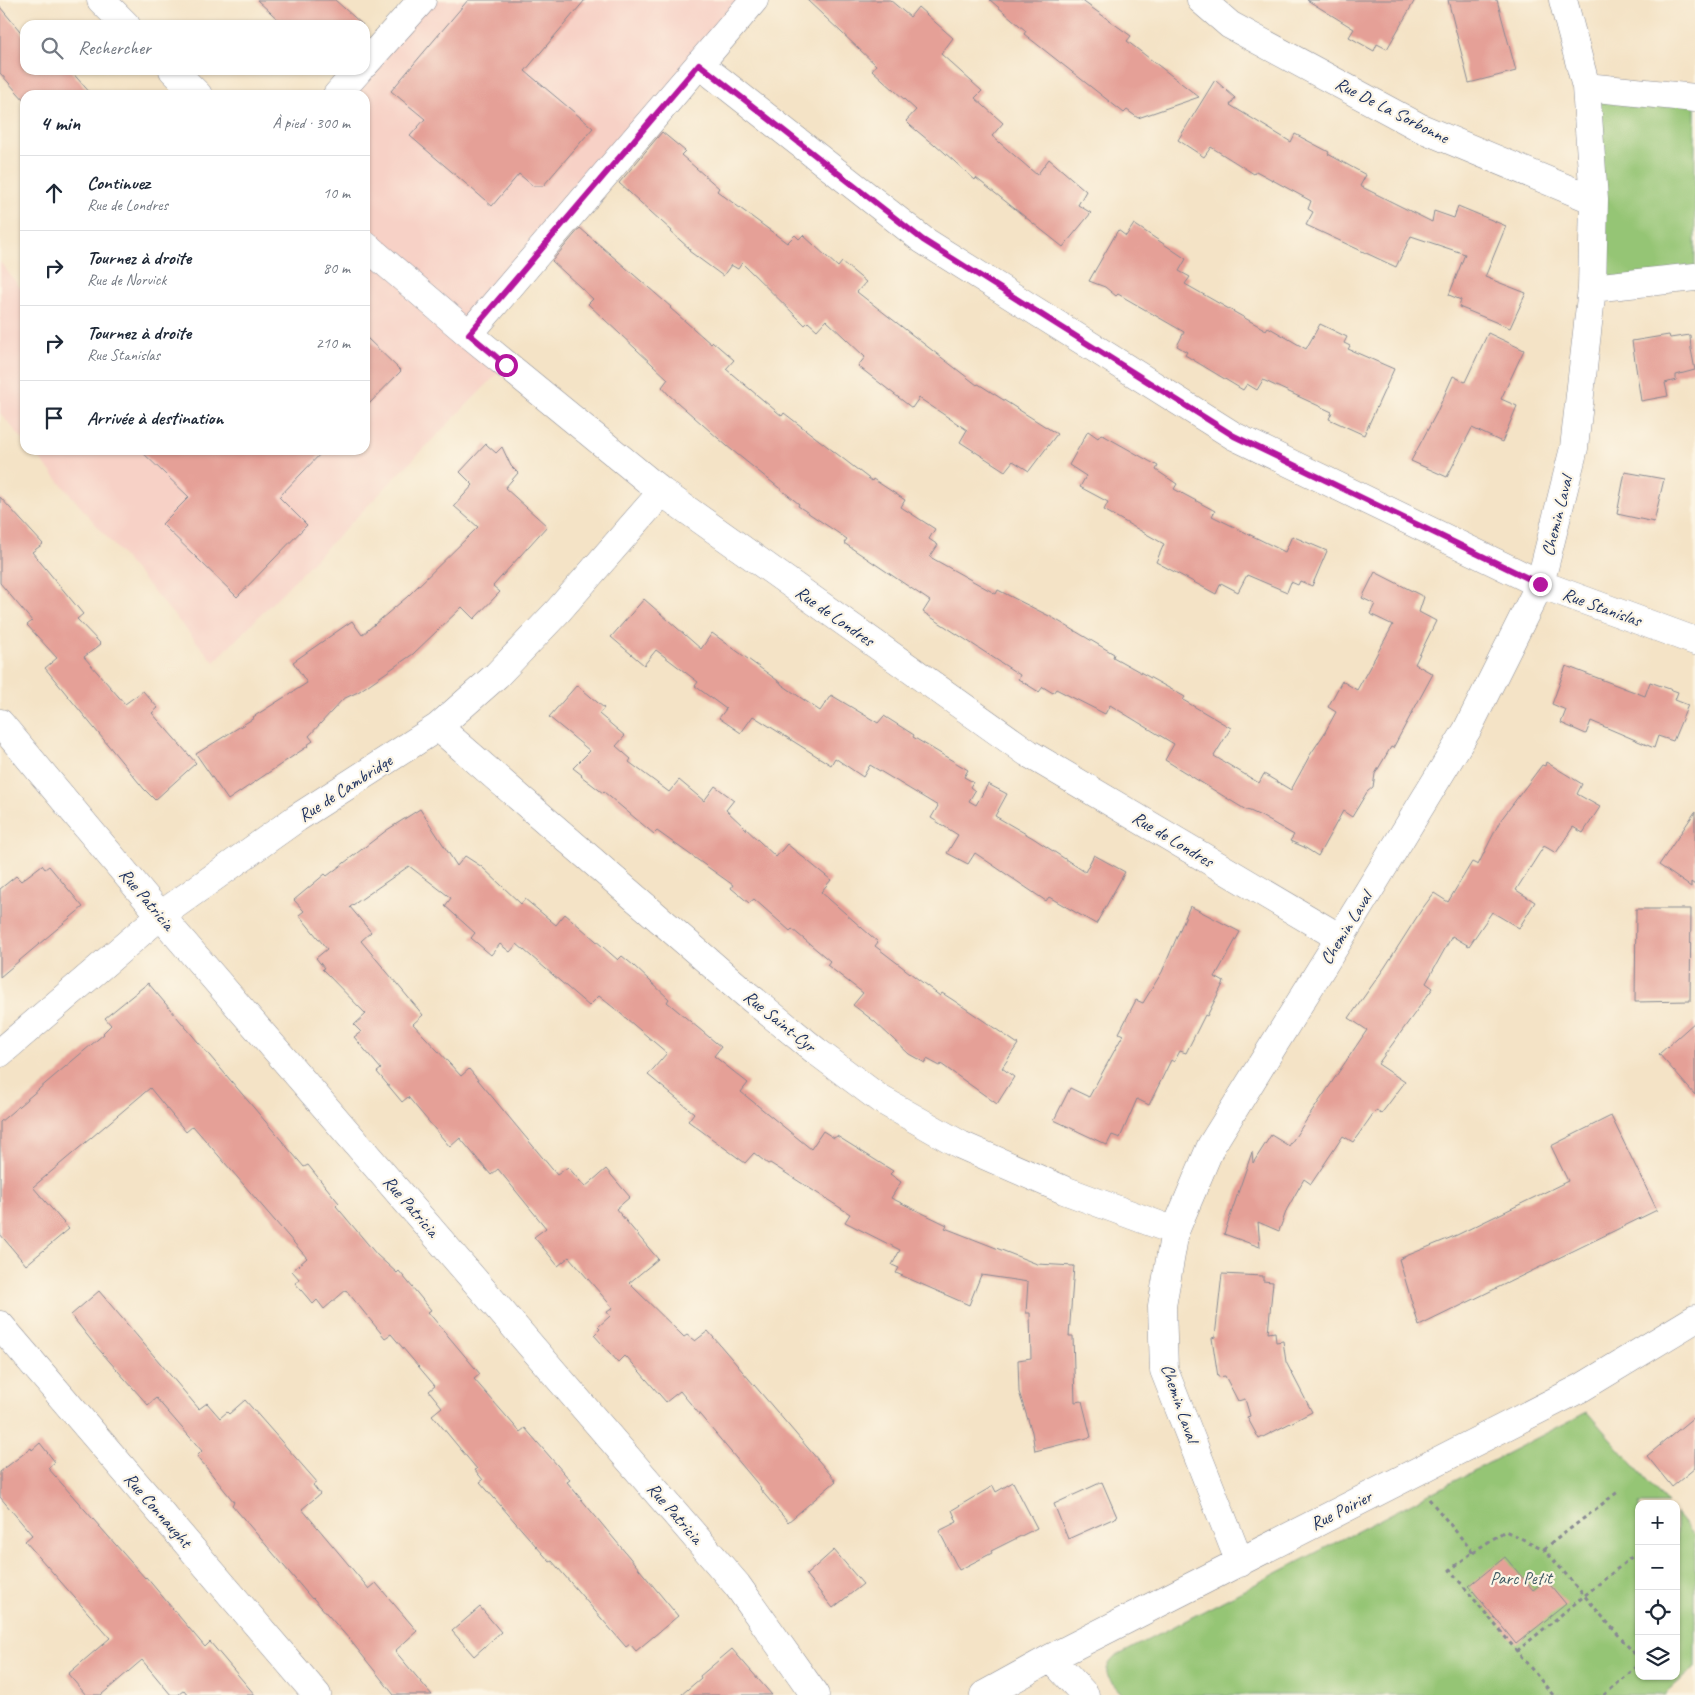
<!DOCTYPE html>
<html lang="fr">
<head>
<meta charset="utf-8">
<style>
  body { margin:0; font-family:Caveat,sans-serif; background:#f6f6f7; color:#1f2937 }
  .controls { position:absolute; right:15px; bottom:15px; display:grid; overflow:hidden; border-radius:10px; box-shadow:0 1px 4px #0004 }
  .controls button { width:45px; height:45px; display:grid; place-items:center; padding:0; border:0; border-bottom:1px solid #e0e1e3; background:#fff; color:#1f2937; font:25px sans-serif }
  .stop { position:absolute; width:15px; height:15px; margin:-11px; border:4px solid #b5179e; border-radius:50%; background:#fff }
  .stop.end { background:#b5179e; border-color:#fff; box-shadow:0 1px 5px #0008 }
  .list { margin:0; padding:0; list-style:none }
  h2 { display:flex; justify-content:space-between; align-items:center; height:65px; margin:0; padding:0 20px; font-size:21px }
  h2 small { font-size:16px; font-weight:400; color:#747a83 }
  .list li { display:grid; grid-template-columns:32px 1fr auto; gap:15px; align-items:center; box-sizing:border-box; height:75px; padding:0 20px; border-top:1px solid #e0e1e3 }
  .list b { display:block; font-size:19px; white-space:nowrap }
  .list p { margin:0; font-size:16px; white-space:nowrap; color:#747a83 }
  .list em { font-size:16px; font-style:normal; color:#747a83 }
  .icon { flex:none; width:28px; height:28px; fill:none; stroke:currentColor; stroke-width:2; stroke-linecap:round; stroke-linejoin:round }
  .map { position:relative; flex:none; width:1695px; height:1695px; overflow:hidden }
  .search { position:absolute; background:#fff; box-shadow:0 1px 4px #0004; left:20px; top:20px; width:350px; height:55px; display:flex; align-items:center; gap:12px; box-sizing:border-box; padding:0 18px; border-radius:15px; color:#747a83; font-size:19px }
  .panel { position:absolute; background:#fff; box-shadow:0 1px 4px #0004; left:20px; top:90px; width:350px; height:365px; border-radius:15px }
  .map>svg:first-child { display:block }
  .built { fill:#f7d1c6 }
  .green { fill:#95c574; stroke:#587a69 }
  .building { fill:#e5a097 }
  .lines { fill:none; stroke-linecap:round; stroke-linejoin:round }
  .minor-casing { stroke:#888992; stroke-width:29 }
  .path { stroke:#888992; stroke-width:3; stroke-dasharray:4 4; stroke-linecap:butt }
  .minor { stroke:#fff; stroke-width:28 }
  .route { stroke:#b5179e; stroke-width:6 }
  .labels { text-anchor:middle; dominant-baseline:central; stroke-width:4.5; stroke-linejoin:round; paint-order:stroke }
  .street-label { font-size:18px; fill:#1b2f5e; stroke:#fcf5e5 }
  .park-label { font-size:18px; fill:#405c65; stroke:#fcf5e5 }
</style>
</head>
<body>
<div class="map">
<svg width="1695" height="1695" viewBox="0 0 1695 1695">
  <rect width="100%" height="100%" fill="#fcf5e5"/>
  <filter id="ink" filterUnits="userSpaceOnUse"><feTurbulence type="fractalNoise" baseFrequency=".02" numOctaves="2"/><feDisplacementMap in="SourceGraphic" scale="10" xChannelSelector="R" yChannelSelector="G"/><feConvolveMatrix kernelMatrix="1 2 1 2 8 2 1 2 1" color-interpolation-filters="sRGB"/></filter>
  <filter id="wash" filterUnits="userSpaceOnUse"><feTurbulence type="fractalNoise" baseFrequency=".0096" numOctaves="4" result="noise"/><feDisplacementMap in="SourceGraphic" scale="20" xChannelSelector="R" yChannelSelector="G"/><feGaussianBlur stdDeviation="1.12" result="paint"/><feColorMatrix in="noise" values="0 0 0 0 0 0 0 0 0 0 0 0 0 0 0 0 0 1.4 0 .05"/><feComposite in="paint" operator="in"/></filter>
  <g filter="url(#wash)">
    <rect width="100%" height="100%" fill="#f4e3c6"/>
    <path class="built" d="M 422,0 L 753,0 L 469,334 L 506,365 L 214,662 L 32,450 L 365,450 L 365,95 L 337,95 Z
      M 0,262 L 21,289 L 25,285 L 25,442 L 0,413 Z"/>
    <path class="green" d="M 1586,87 L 1695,98 L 1695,277 L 1592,288 Z
      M 1587,1412 L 1668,1504 L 1639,1504 L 1639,1676 L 1676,1676 L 1676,1513 L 1695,1535 L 1695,1668 L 1665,1695 L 1123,1695 C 1111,1681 1098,1673 1115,1657 Z"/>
    <g id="blocks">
      <path class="building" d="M 257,0 L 335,0 L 363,25 L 284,25 Z
        M 468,0 L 585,0 L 525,71 L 593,128 L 543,186 L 533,186 L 519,174 L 492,206 L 410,136 L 425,119 L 391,91 Z
        M 807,0 L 890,0 L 910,17 L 918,7 L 953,38 L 941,54 L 982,91 L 975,98 L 1003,123 L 992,136 L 1037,175 L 1049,159 L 1086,191 L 1078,205 L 1091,213 L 1063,247 L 976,178 L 975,180 L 935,144 L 934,145 L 911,126 L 906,121 L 916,110 L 872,70 L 876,65 Z
        M 990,0 L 1081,0 L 1131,36 L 1127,41 L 1199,97 L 1138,118 L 1127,110 L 1124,113 L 1024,34 L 1026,31 Z
        M 1307,0 L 1415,0 L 1387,49 L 1377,44 L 1374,51 L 1349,37 L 1354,29 Z
        M 1448,0 L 1497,0 L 1516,71 L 1469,83 Z
        M 0,7 L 25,37 L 25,70 L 70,70 L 92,95 L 25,95 L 25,101 L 0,73 Z
        M 1215,80 L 1235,98 L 1230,105 L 1291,142 L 1295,134 L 1329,152 L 1328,154 L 1366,175 L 1360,186 L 1432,222 L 1434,211 L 1454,218 L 1458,206 L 1506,226 L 1485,277 L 1526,293 L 1510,328 L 1459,307 L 1461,300 L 1449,295 L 1465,254 L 1411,236 L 1396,267 L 1306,225 L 1313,212 L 1308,209 L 1311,201 L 1256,171 L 1254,174 L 1211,147 L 1204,157 L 1178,140 Z
        M 662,132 L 685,151 L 681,155 L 719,188 L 717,191 L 787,243 L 795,235 L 799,239 L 803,235 L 838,267 L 842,262 L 866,282 L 857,292 L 977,385 L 978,384 L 980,385 L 1057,434 L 1029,471 L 1013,461 L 1005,471 L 960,442 L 967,430 L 919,398 L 912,408 L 858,366 L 865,357 L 826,320 L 817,330 L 808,322 L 805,325 L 742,263 L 738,269 L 731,265 L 723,276 L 689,251 L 690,249 L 671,232 L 672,231 L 619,183 Z
        M 1134,224 L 1186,259 L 1179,271 L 1190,277 L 1185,284 L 1250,321 L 1266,330 L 1268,327 L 1306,349 L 1320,324 L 1347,337 L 1344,343 L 1350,346 L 1348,349 L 1394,369 L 1364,435 L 1329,419 L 1332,412 L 1263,380 L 1257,390 L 1247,384 L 1243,390 L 1185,355 L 1187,352 L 1177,346 L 1184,332 L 1118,294 L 1116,296 L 1105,287 L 1089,281 L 1118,230 L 1126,236 Z
        M 580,228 L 671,307 L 670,308 L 711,344 L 713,342 L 734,360 L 726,369 L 782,416 L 784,413 L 872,481 L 873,479 L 905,500 L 901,507 L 935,529 L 929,539 L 938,545 L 930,557 L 996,594 L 998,590 L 1053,618 L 1114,654 L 1113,657 L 1185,697 L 1183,700 L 1231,728 L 1214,756 L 1259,783 L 1264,774 L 1291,790 L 1310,755 L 1324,734 L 1336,712 L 1328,707 L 1342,681 L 1357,690 L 1393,625 L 1370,614 L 1375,604 L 1362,598 L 1375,572 L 1424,597 L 1419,612 L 1436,621 L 1415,664 L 1433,674 L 1393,748 L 1391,747 L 1375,774 L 1373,787 L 1367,792 L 1352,817 L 1343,811 L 1318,856 L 1304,847 L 1290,841 L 1294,835 L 1261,816 L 1250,811 L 1246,810 L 1165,760 L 1174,744 L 1110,705 L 1105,714 L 1056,689 L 1053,693 L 1043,687 L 1039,692 L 1018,679 L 1020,675 L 923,612 L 930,601 L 844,543 L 847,539 L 798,506 L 799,504 L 727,446 L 669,395 L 662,387 L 668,379 L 588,304 L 593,299 L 552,261 Z
        M 1488,333 L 1524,350 L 1501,399 L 1517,406 L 1502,442 L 1472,428 L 1447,477 L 1411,461 L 1436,414 L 1453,376 L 1465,382 Z
        M 1669,335 L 1670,338 L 1690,335 L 1691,349 L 1695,370 L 1676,375 L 1676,380 L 1665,383 L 1668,396 L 1641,401 L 1632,341 Z
        M 365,336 L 401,371 L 365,408 Z
        M 1088,431 L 1098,438 L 1101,434 L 1158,466 L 1156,470 L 1177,484 L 1174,489 L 1215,511 L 1212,516 L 1285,552 L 1292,536 L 1327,551 L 1312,586 L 1300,581 L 1298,585 L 1291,582 L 1287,592 L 1247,575 L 1238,592 L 1221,583 L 1216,594 L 1156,562 L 1164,544 L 1104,510 L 1108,502 L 1080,487 L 1086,476 L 1069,465 Z
        M 486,444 L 496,453 L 502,447 L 511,466 L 518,473 L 505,488 L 547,526 L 493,586 L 500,592 L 474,619 L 462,607 L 413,654 L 358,692 L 343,699 L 309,736 L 313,741 L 307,745 L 308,746 L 228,800 L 196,754 L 254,718 L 253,717 L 307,683 L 293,662 L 352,621 L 362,635 L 407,597 L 478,527 L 454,506 L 473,485 L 460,472 Z
        M 140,450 L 324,450 L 279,497 L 307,525 L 237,597 L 162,524 L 189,497 Z
        M 1625,472 L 1664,479 L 1654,522 L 1617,514 Z
        M 0,497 L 43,544 L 32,552 L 83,614 L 77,619 L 101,644 L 84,657 L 125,704 L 143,691 L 158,708 L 152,713 L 196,763 L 155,800 L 144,789 L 45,668 L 57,658 L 27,625 L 32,621 L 0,583 Z
        M 644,599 L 701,649 L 712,633 L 781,683 L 781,684 L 820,711 L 831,695 L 878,723 L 884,716 L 914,735 L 913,737 L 968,770 L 964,777 L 973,782 L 970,787 L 975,791 L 969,801 L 976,805 L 988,784 L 1007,794 L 995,816 L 1033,838 L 1085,872 L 1094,855 L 1125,872 L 1096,924 L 1049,897 L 1046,901 L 975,853 L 968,864 L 947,853 L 958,835 L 931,818 L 938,806 L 870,765 L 863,777 L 835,758 L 831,765 L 753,716 L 741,733 L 719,718 L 726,709 L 695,686 L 698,682 L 656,650 L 644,665 L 611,637 Z
        M 1566,666 L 1645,696 L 1650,682 L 1678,692 L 1675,700 L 1688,705 L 1673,741 L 1658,736 L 1654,748 L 1591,721 L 1586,734 L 1561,723 L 1566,710 L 1552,704 Z
        M 577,685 L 604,708 L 599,714 L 625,736 L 616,746 L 631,759 L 629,762 L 669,792 L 679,780 L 704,801 L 715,786 L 734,800 L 726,810 L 776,857 L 787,844 L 831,880 L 821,892 L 878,942 L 875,946 L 940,996 L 942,993 L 953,1000 L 1018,1044 L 1002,1068 L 1014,1077 L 997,1104 L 941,1064 L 940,1066 L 927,1059 L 925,1063 L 909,1054 L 875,1022 L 853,1005 L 863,993 L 827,965 L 830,961 L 792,929 L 790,931 L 754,899 L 749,903 L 731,888 L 733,885 L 657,831 L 654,834 L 604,792 L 603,793 L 581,776 L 582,775 L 573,768 L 590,751 L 549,717 Z
        M 1546,762 L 1582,784 L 1577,794 L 1600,807 L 1583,833 L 1573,827 L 1556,853 L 1544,846 L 1516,890 L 1535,902 L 1519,928 L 1492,912 L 1469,946 L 1452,936 L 1426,983 L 1433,988 L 1378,1064 L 1405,1082 L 1381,1114 L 1376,1110 L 1353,1142 L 1343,1136 L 1311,1184 L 1304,1179 L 1287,1209 L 1279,1231 L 1258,1222 L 1260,1247 L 1224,1234 L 1252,1152 L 1253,1163 L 1271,1135 L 1289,1146 L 1367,1030 L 1349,1018 L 1385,967 L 1422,909 L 1434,893 L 1448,902 L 1472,862 L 1478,865 L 1500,821 L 1542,765 L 1545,766 Z
        M 420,809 L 457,866 L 465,856 L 482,867 L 521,904 L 525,899 L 556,925 L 565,914 L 618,960 L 622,956 L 633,965 L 669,999 L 667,1002 L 721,1047 L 714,1056 L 748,1083 L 741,1092 L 811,1149 L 823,1131 L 834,1138 L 837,1136 L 893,1171 L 890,1174 L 901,1182 L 891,1198 L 947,1225 L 945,1228 L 1037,1264 L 1074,1266 L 1069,1336 L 1073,1336 L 1075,1402 L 1082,1401 L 1091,1437 L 1035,1451 L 1032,1432 L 1019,1392 L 1018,1360 L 1031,1358 L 1030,1313 L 1026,1313 L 1028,1282 L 981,1275 L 969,1305 L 896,1273 L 899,1268 L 892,1265 L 900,1250 L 845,1222 L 850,1214 L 770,1163 L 768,1164 L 754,1153 L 745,1163 L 688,1121 L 694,1113 L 648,1075 L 667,1053 L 614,1008 L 599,996 L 589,1006 L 517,944 L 510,952 L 500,944 L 491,955 L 471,938 L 475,933 L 445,906 L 451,898 L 409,866 L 350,907 L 371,932 L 361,941 L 423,1015 L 413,1024 L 461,1076 L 469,1069 L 557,1175 L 568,1167 L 585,1187 L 606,1169 L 630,1197 L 616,1209 L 658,1259 L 629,1283 L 684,1337 L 687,1335 L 695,1341 L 708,1331 L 836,1481 L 788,1522 L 760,1489 L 761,1488 L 680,1391 L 666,1402 L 627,1357 L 626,1358 L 624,1356 L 618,1362 L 594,1335 L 600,1329 L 598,1327 L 610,1316 L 607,1312 L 613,1308 L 569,1257 L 558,1266 L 550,1256 L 534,1237 L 546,1228 L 498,1169 L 491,1175 L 460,1138 L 450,1147 L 408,1097 L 402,1102 L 377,1072 L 381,1069 L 354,1037 L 361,1032 L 354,1025 L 366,1014 L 322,969 L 324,968 L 316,958 L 327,949 L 299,915 L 304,911 L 294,900 L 325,874 L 327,876 L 387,830 Z
        M 1695,812 L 1695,885 L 1691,882 L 1691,887 L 1659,865 Z
        M 42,865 L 45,869 L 49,866 L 83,907 L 0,977 L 0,889 L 16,876 L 21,881 Z
        M 1190,906 L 1240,932 L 1215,977 L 1224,982 L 1207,1016 L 1205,1015 L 1186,1053 L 1180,1051 L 1174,1062 L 1171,1060 L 1149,1105 L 1137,1099 L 1120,1138 L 1112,1135 L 1107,1145 L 1054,1120 L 1070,1088 L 1089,1097 L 1123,1035 L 1119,1033 L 1136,1000 L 1143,1003 L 1162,972 Z
        M 1636,909 L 1691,909 L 1690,1001 L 1635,1002 Z
        M 148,983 L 304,1167 L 308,1165 L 339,1203 L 336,1206 L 377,1255 L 397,1273 L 399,1271 L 431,1310 L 428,1312 L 480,1374 L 474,1379 L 520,1432 L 525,1428 L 570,1480 L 567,1482 L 678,1616 L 636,1651 L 630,1644 L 626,1647 L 552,1561 L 550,1562 L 480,1482 L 483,1480 L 475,1470 L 477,1469 L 432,1415 L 442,1407 L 429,1391 L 435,1386 L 391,1334 L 385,1338 L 346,1290 L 324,1309 L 317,1300 L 313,1304 L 295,1283 L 300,1280 L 292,1271 L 307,1258 L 193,1126 L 186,1132 L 150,1088 L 33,1187 L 69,1229 L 26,1265 L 0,1234 L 0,1122 L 104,1034 L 103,1033 L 111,1025 L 105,1018 Z
        M 1695,1022 L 1695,1095 L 1659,1054 Z
        M 1611,1116 L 1657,1210 L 1419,1326 L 1399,1259 L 1457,1235 L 1568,1181 L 1551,1146 Z
        M 1222,1274 L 1263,1276 L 1263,1281 L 1273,1282 L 1268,1333 L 1275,1332 L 1276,1342 L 1283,1341 L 1286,1362 L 1312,1412 L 1259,1439 L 1247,1417 L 1250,1416 L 1245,1399 L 1238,1401 L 1225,1376 L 1218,1377 L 1212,1338 L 1215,1337 Z
        M 99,1291 L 199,1409 L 207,1403 L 220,1418 L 227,1412 L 229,1414 L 245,1400 L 317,1482 L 313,1485 L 320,1494 L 302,1509 L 369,1589 L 376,1583 L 417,1631 L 395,1651 L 432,1695 L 394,1695 L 350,1640 L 313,1598 L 312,1599 L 232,1505 L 234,1502 L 197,1456 L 202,1451 L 156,1398 L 148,1405 L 95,1345 L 71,1315 Z
        M 1695,1416 L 1695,1468 L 1672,1487 L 1647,1456 Z
        M 40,1443 L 55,1462 L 48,1468 L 145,1578 L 146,1577 L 205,1647 L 210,1642 L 255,1695 L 188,1695 L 184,1690 L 178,1695 L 171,1695 L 142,1660 L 101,1695 L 86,1695 L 68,1674 L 110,1638 L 25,1541 L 32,1535 L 0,1497 L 0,1472 L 31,1448 L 32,1450 Z
        M 1013,1482 L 1037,1528 L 991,1551 L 992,1553 L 959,1570 L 939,1531 L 957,1522 L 952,1510 L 993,1486 L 996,1492 Z
        M 1102,1482 L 1117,1517 L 1068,1539 L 1054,1504 Z
        M 834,1550 L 863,1584 L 833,1608 L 806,1575 Z
        M 1505,1557 L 1533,1590 L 1546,1580 L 1566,1604 L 1516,1644 L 1469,1586 Z
        M 480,1607 L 501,1632 L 474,1656 L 452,1631 Z
        M 732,1649 L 772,1695 L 681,1695 L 701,1678 L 700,1676 Z"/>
    </g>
  </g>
  <g filter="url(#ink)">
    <use href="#blocks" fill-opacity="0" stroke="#888992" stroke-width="1"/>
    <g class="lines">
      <defs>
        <path id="minor" d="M 101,0 L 126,25
          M 1201,0 L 1230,25 L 1421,128 L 1594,200
          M 365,64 L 422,0
          M 699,64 L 923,240 L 1234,436 L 1540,584 L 1695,641
          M 173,70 L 198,95
          M 1586,87 L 1695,98
          M 337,95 L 359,70
          M 365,245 L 469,334 L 662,492 L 1028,753 L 1340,938
          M 1592,288 L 1695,277
          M 469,334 L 754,0
          M 0,723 L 177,935 L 737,1585 L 815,1695
          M 438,727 L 746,994 L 816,1051 L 880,1099 L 961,1145 L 1064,1190 L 1175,1231
          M 0,1053 L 161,915 L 297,818 L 438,727 L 497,675 L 558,611 L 662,492
          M 0,1325 L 317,1695
          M 1240,1563 L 1164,1370 L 1162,1306 L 1175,1231 L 1211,1146 L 1340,938 L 1467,730 L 1540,584 L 1574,448 L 1592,288 L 1594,200 L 1586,87 L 1563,0
          M 1051,1658 L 1085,1695
          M 984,1695 L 1051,1658 L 1581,1388 L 1695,1319"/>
      </defs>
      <use href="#minor" class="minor-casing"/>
      <path class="path" d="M 1429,1499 L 1473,1552 L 1450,1570 L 1553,1695
        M 1544,1549 L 1619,1491
        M 1473,1552 L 1505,1531 L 1544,1549 L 1639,1659
        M 1517,1651 L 1639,1551
        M 1604,1695 L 1639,1665"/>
      <use href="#minor" class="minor"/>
    </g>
  </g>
  <g class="lines" filter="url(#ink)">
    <path class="route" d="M 506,365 L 469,334 L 699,64 L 923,240 L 1234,436 L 1540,584"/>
  </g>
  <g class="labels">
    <g class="street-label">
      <text transform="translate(1392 110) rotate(27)">Rue De La Sorbonne</text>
      <text transform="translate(1557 516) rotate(-76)">Chemin Laval</text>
      <text transform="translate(1602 607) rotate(20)">Rue Stanislas</text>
      <text transform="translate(835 616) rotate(35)">Rue de Londres</text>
      <text transform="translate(345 788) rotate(-33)">Rue de Cambridge</text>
      <text transform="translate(1173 839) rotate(31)">Rue de Londres</text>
      <text transform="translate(147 899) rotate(50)">Rue Patricia</text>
      <text transform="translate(1346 928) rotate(-58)">Chemin Laval</text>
      <text transform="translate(780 1021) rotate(39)">Rue Saint-Cyr</text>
      <text transform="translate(411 1206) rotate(49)">Rue Patricia</text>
      <text transform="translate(1180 1403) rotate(71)">Chemin Laval</text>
      <text transform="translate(158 1510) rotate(49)">Rue Connaught</text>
      <text transform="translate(1341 1510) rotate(-27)">Rue Poirier</text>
      <text transform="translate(675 1513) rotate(49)">Rue Patricia</text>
    </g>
    <g class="park-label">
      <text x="1521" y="1578">Parc Petit</text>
    </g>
  </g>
</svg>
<div class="controls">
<button>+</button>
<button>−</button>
<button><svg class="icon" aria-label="locate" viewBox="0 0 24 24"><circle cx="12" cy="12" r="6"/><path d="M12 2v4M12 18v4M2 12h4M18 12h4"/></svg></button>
<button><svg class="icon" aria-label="layers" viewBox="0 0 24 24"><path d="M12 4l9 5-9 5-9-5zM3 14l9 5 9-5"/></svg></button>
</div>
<div class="stop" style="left:506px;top:365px"></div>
<div class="stop end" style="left:1540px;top:584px"></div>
<div class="search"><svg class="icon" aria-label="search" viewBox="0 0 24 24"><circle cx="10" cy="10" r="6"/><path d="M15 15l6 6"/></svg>Rechercher</div>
<section class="panel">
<h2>4 min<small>À pied · 300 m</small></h2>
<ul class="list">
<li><svg class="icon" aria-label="ahead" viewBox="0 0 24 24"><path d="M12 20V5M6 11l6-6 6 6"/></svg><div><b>Continuez</b><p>Rue de Londres</p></div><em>10 m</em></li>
<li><svg class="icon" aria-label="right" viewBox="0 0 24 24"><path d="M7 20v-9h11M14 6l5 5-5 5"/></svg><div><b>Tournez à droite</b><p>Rue de Norvick</p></div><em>80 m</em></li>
<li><svg class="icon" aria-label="right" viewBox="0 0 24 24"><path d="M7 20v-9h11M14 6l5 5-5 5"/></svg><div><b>Tournez à droite</b><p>Rue Stanislas</p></div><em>210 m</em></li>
<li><svg class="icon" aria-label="arrive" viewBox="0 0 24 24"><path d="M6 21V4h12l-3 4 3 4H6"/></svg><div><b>Arrivée à destination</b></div></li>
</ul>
</section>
</div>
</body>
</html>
